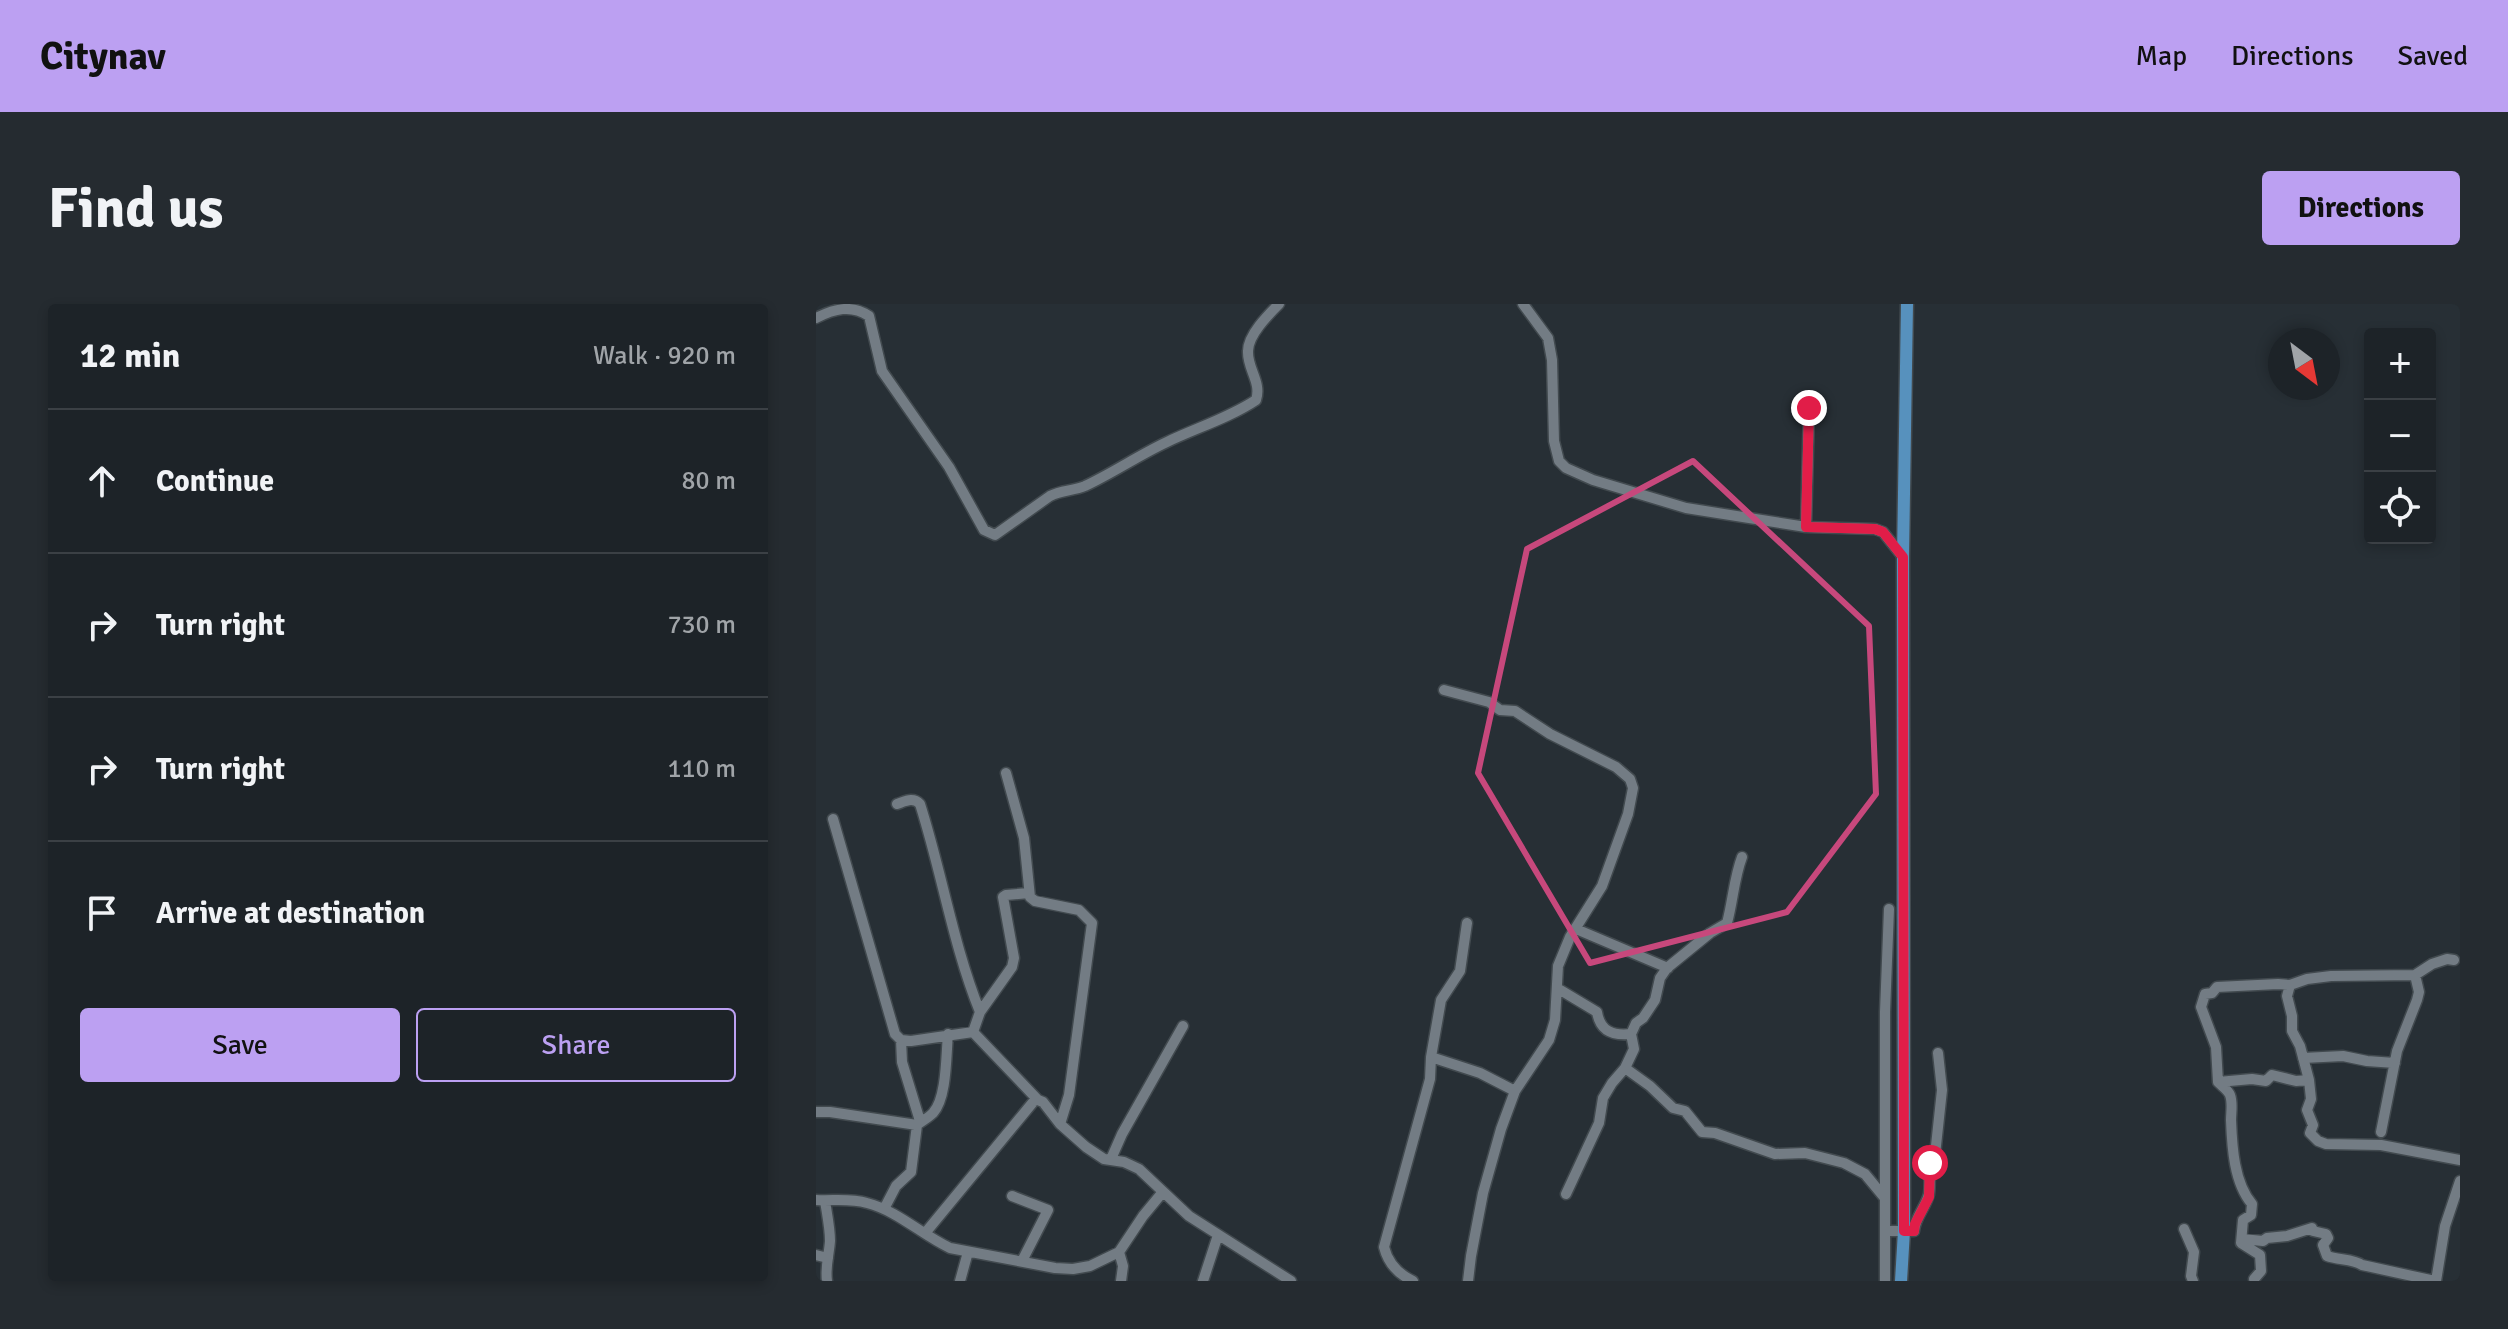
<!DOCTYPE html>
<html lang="en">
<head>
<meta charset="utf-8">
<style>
  body { margin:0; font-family:Signika,sans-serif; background:#252b30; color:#f1f3f6 }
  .controls { position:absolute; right:24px; top:24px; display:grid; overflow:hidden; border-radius:8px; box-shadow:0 4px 12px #0003 }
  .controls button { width:72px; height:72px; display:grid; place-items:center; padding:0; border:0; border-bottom:2px solid #3b4045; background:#1d2328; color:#f1f3f6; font:40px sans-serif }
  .compass { position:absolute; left:1452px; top:24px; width:72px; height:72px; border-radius:50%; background:#1d2328; box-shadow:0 4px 12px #0003; rotate:148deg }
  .stop { position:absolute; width:24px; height:24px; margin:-18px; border:6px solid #e11d48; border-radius:50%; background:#fff }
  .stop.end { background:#e11d48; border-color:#fff; box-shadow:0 2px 8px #0008 }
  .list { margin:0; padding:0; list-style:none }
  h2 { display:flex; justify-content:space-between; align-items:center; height:104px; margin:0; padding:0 32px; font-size:34px }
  h2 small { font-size:26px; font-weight:400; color:#a0a4a8 }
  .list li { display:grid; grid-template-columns:52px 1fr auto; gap:24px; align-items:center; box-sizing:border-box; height:144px; padding:0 32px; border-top:2px solid #3b4045 }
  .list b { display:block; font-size:30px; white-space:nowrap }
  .list em { font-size:26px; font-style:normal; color:#a0a4a8 }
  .actions { display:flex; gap:16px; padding:24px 32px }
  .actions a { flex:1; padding:18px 0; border:2px solid #bca0f2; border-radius:8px; text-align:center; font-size:28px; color:#bca0f2 }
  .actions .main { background:#bca0f2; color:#111 }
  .icon { flex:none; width:44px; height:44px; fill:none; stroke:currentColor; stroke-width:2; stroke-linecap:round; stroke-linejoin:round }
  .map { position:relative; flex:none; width:1644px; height:977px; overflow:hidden; border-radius:8px }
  header { display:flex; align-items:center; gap:48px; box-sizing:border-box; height:112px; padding:0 40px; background:#bca0f2; color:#111 }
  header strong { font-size:38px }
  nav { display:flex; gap:44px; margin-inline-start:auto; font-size:28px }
  .intro { display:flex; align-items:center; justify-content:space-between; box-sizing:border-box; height:192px; padding:0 48px }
  h1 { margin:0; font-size:56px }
  .button { padding:20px 36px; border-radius:8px; background:#bca0f2; color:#111; font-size:28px; font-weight:700 }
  main { display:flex; gap:48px; padding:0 48px }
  aside { flex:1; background:#1d2328; border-radius:8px; box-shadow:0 4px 12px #0003 }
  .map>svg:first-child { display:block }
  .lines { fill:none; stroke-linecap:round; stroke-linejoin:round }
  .minor-casing { stroke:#424a4f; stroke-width:13 }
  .major-casing { stroke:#424a4f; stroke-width:15 }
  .minor { stroke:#737c84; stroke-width:10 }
  .major { stroke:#5791bd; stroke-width:12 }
  .route { stroke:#e11d48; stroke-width:10 }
  .marked { fill:none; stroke:#c7487c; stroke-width:6; stroke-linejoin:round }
</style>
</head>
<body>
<header>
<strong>Citynav</strong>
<nav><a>Map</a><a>Directions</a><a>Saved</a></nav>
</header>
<div class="intro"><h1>Find us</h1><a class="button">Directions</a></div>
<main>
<aside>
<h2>12 min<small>Walk · 920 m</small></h2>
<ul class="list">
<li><svg class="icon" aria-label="ahead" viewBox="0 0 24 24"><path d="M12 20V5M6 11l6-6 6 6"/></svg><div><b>Continue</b></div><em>80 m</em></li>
<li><svg class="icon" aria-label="right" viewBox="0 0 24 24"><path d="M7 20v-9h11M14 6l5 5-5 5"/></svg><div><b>Turn right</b></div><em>730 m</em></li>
<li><svg class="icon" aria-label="right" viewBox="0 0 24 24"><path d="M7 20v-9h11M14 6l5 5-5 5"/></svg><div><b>Turn right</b></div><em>110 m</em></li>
<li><svg class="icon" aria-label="arrive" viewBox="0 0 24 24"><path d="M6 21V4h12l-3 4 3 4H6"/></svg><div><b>Arrive at destination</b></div></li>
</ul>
<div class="actions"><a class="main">Save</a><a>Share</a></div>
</aside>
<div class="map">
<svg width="1644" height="977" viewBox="0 0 1644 977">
  <rect width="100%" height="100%" fill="#272f35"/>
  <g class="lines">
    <defs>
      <path id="minor" d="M 707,0 L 732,34 L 736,56 L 738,137 L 743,157 L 750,164 L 777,176 L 870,204 L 990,223 L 1059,225 L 1067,228 L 1087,253
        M 0,14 C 18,5 35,0 53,12 L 66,67 L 133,163 L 168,226 L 179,231 L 234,192 C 245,186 257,187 269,182 C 297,169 323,151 351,138 C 380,124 413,114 440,96 C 446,78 431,65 432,47 C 432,31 452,11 463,0
        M 990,223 L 993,104
        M 628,386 L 673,398 L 684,406 L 699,407 L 734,430 L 800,463 L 814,475 L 817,484 L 812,510 L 786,582 L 754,633 L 742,662 L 739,716 L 733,736 L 699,787 L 685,825 L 667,889 L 655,952 L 652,977
        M 190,469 L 208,534 L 214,593 L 219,597 L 263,606 L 276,619 L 253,791 L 244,820
        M 81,500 C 90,497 97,493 104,500 C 126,569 137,641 164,708
        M 17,515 L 79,730 L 85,736 L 95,737 L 157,728 L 222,796
        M 760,625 L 852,664
        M 1474,681 L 1471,692 L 1476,712 L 1476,727 L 1484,742 L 1493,776 L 1495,795 L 1491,806 L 1497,821 L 1494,829 L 1502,837 L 1510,840 L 1565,841 L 1644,856
        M 741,684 L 781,708 C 784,727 796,732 815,730 L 818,745 L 809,764 L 796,779 L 787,794 L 783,819 L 750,890
        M 157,728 L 164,708 L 196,663 L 198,654 L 187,593 L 190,591 L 213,589
        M 815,730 L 820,719 L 827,714 L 839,696 L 844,674 L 851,664 L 894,629 L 911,619 C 917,597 918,574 926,553
        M 85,736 L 86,758 L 104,817
        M 615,753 L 664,769 L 699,787
        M 1487,754 L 1527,752 L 1551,757 L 1579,759
        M 809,764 L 834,782 L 857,804 L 869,807 L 886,828 L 899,829 L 959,850 L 989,849 L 1028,859 L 1049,870 L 1068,893
        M 1402,778 L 1436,775 L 1450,777 L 1456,771 L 1480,777 L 1493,776
        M 0,808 L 14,808 L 101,821
        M 1565,828 L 1581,747 L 1601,696 L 1603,688 L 1599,671
        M 295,855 L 306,830 L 367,722
        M 196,892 L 232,906 L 206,957
        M 0,896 C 17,897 34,894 51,899 C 82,907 106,931 134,944 L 239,964 L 257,965 L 274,962 L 303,948 L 327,912 L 346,889
        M 9,897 C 11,910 14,924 14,937 C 13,951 9,963 11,977
        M 68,905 L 80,882 L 95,868 L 101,821 C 106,817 112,814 117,809 C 131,794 130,751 132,730
        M 1368,925 L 1378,948 L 1375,972 L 1377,977
        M 1069,927 L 1098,927 C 1099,913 1110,903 1113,890 C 1115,876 1111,863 1119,851 L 1126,786 L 1122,749
        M 110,928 L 218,797 L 222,796 L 227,798 L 244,820 L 270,843 L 288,855 L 308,858 L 323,865 L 373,912 L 475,977
        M 1426,935 L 1447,937 L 1451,934 L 1471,932 L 1496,924 L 1497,927 L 1510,930 L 1512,934 L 1507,941 L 1511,952 C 1522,956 1538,955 1546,961 L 1619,977
        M 303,948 L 307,962 L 305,977
        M 0,951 L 12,954
        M 1438,975 L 1445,967 L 1444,951 L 1425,939 L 1427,916 L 1435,911 L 1436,900 C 1418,879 1416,843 1415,816 C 1415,808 1417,799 1414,791 C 1412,786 1406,782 1402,778 L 1400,743 L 1385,703 L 1389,690 L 1396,689 L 1401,683 L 1462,680 L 1474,681 L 1491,675 L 1515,672 L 1599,671 L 1616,660 L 1631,655 L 1638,656
        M 144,977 L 152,948
        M 387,977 L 402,931
        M 597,977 C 582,970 572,959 568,943 L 614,775 L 615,753 L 625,696 L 644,667 L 651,619
        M 1069,977 L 1069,708 L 1073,605
        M 1620,977 L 1629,922 L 1644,877"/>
      <path id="major" d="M 1085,977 L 1088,927 L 1087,253 L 1091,0"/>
    </defs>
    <use href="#minor" class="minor-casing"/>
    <use href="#major" class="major-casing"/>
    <use href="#minor" class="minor"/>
    <use href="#major" class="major"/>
  </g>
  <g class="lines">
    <path class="route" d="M 993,104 L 990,223 L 1059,225 L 1067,228 L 1087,253 L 1088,927 L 1098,927 L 1099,920 L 1113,893 L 1114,859"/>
  </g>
  <path class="marked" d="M 877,157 L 1053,322 L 1060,490 L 971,608 L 774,659 L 662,469 L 711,245 Z"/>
</svg>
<div class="controls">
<button>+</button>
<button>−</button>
<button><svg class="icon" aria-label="locate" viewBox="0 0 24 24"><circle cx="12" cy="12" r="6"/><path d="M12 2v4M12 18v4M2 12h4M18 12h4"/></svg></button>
</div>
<svg class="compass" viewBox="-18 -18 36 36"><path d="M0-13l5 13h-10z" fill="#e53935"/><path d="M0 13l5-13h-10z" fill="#a0a4a8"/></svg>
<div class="stop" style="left:1114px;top:859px"></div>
<div class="stop end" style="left:993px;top:104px"></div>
</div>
</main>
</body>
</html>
